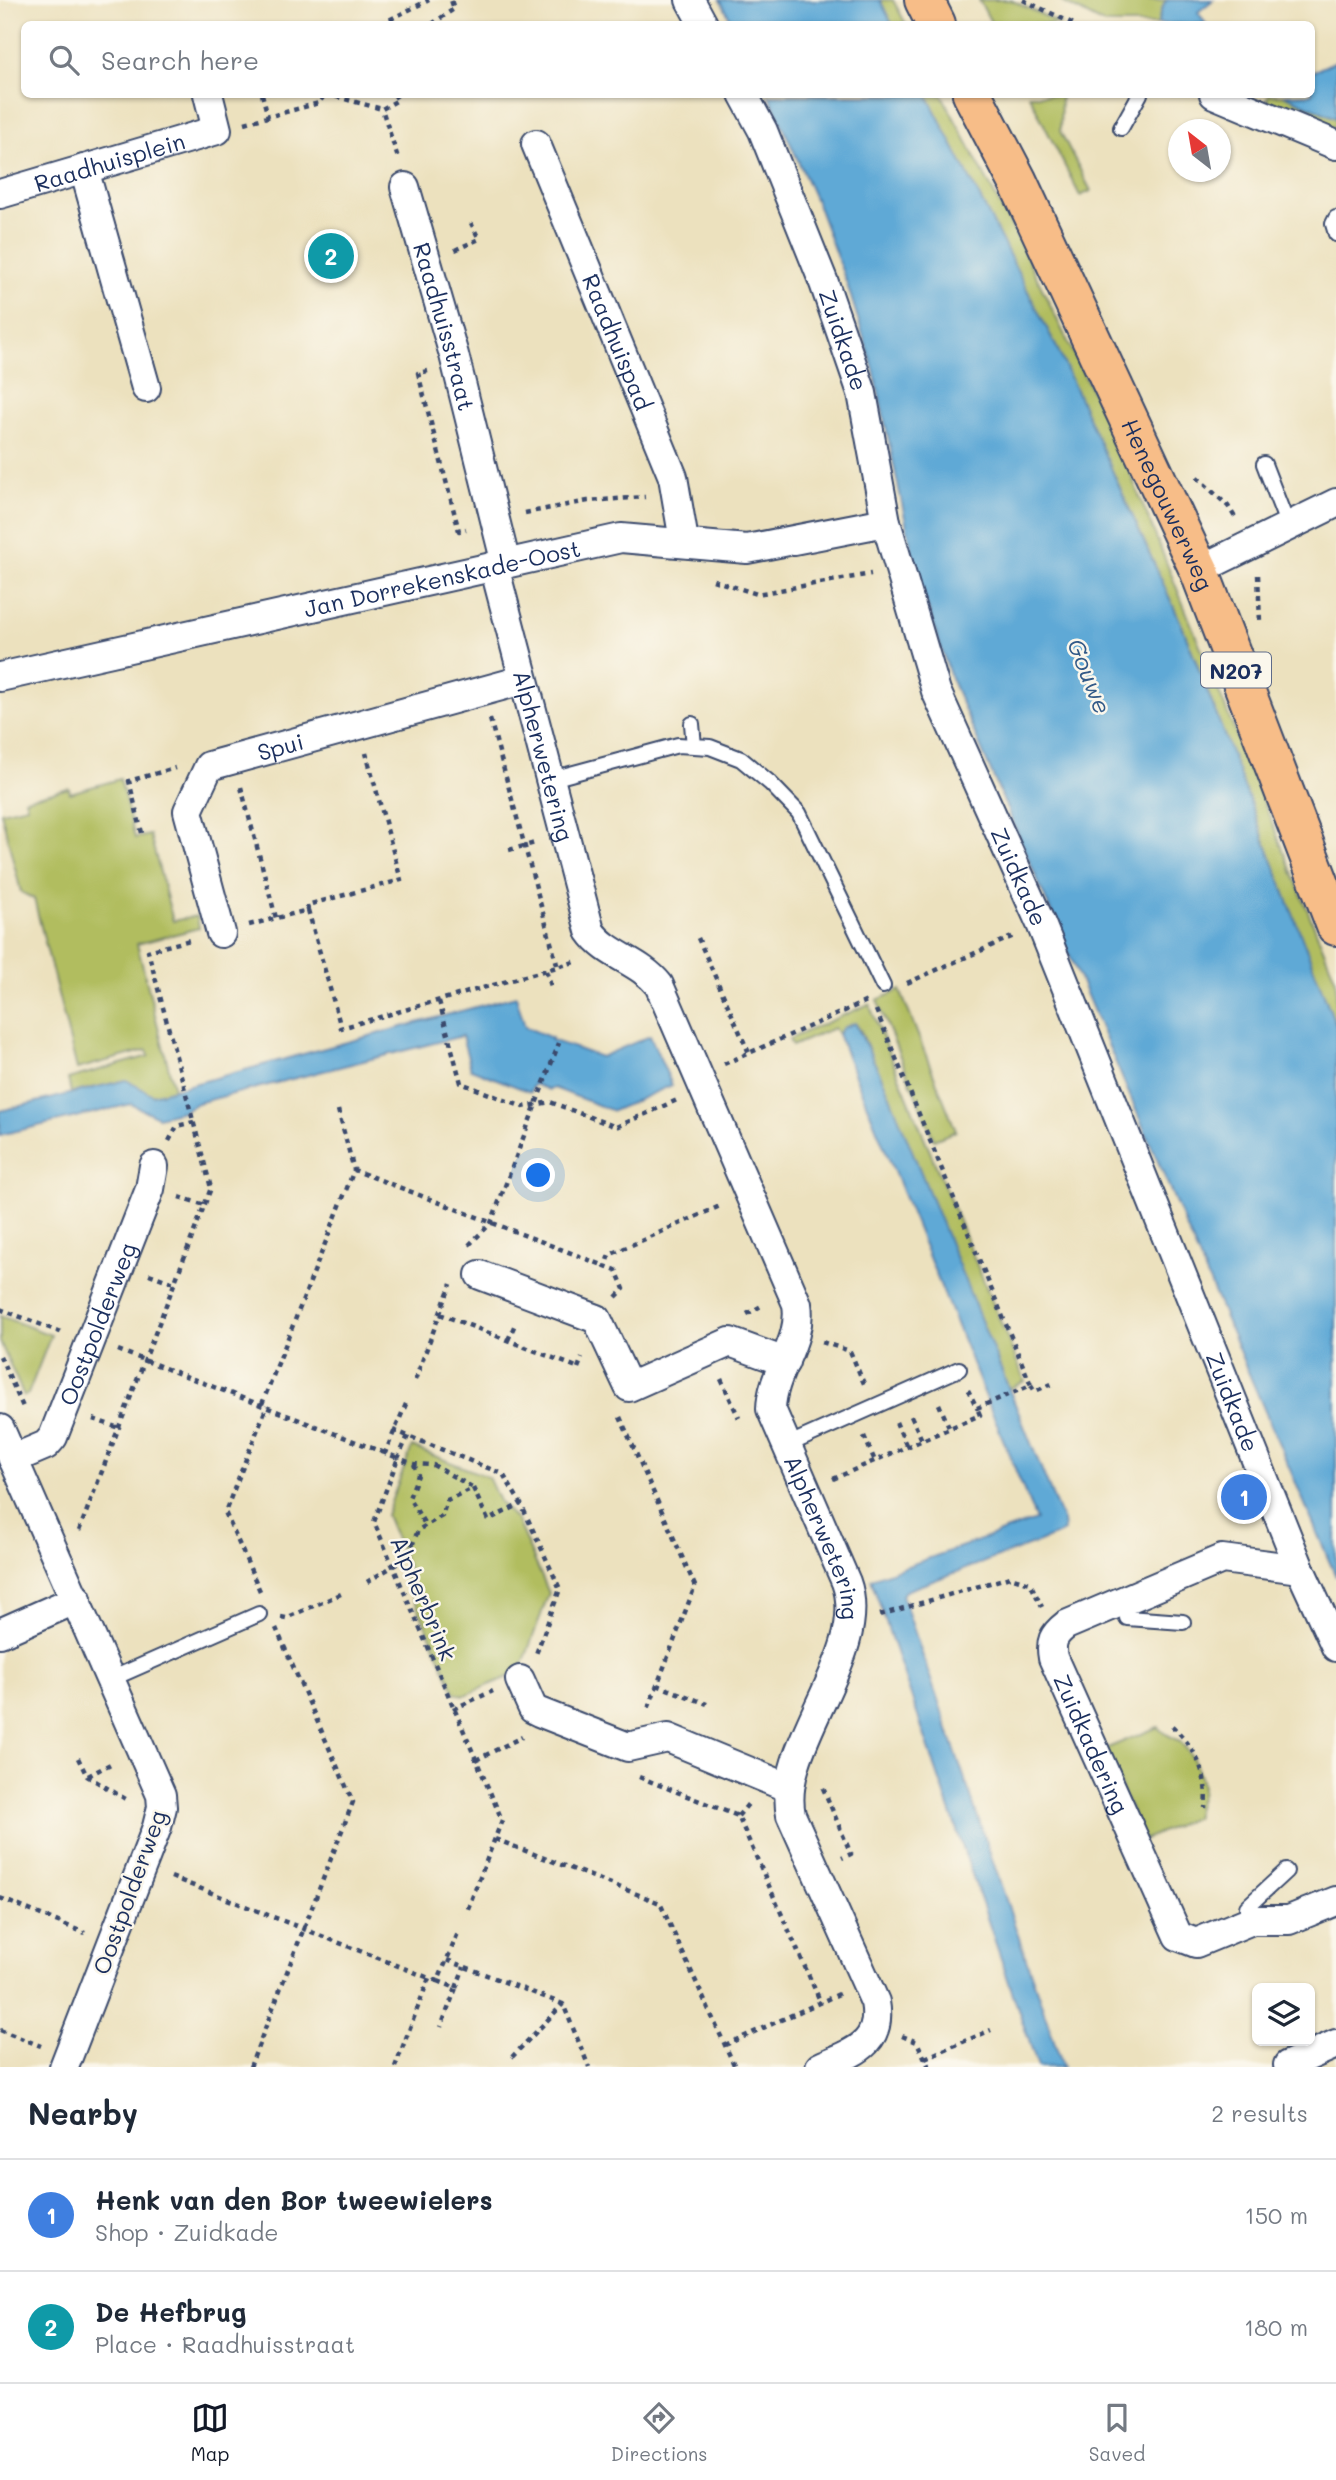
<!DOCTYPE html>
<html lang="en">
<head>
<meta charset="utf-8">
<style>
  body { margin:0; font-family:Mali,sans-serif; background:#f2f2f3; color:#1f2937 }
  .controls { position:absolute; right:21px; bottom:21px; display:grid; overflow:hidden; border-radius:10px; box-shadow:0 2px 5px #0004 }
  .controls button { width:63px; height:63px; display:grid; place-items:center; padding:0; border:0; border-bottom:2px solid #e0e1e3; background:#fff; color:#1f2937; font:35px sans-serif }
  .compass { position:absolute; left:1168px; top:119px; width:63px; height:63px; border-radius:50%; background:#fff; box-shadow:0 2px 5px #0004; rotate:329deg }
  .you { position:absolute; left:539px; top:1176px; width:24px; height:24px; margin:-18px; border:5px solid #fff; border-radius:50%; background:#1a73e8; box-shadow:0 0 0 10px #1a73e833 }
  .badge { display:grid; place-items:center; width:46px; height:46px; border-radius:50%; background:#111827; color:#fff; font-size:23px; font-weight:700 }
  .pin { position:absolute; translate:-50% -50%; border:4px solid #fff; box-shadow:0 2px 7px #0006 }
  .list { margin:0; padding:0; list-style:none }
  h2 { display:flex; justify-content:space-between; align-items:center; height:91px; margin:0; padding:0 28px; font-size:30px }
  h2 small { font-size:23px; font-weight:400; color:#747a83 }
  .list li { display:grid; grid-template-columns:46px 1fr auto; gap:21px; align-items:center; box-sizing:border-box; height:112px; padding:0 28px; border-top:2px solid #e0e1e3 }
  .list b { display:block; font-size:26px; white-space:nowrap }
  .list p { margin:0; font-size:23px; white-space:nowrap; color:#747a83 }
  .list em { font-size:23px; font-style:normal; color:#747a83 }
  .icon { flex:none; width:38px; height:38px; fill:none; stroke:currentColor; stroke-width:2; stroke-linecap:round; stroke-linejoin:round }
  .map { position:relative; flex:none; width:1336px; height:2067px; overflow:hidden }
  .search { position:absolute; background:#fff; box-shadow:0 2px 5px #0004; left:21px; right:21px; top:21px; height:77px; display:flex; align-items:center; gap:18px; box-sizing:border-box; padding:0 24px; border-radius:10px; color:#747a83; font-size:26px }
  .sheet { height:315px; background:#fff }
  nav { display:flex; justify-content:space-around; align-items:center; box-sizing:border-box; height:98px; border-top:2px solid #e0e1e3; background:#fff; font-size:19px; color:#747a83 }
  nav a { display:grid; justify-items:center; gap:4px }
  nav .on { color:#111827 }
  .map>svg:first-child { display:block }
  .green { fill:#b1bd5f; stroke:#66765e; stroke-width:2 }
  .water { fill:#5ea9d6; stroke:#3c6c9a; stroke-width:2 }
  .lines { fill:none; stroke-linecap:round; stroke-linejoin:round }
  .lane-casing { stroke:#3a4a6c; stroke-width:18 }
  .street-casing { stroke:#3a4a6c; stroke-width:32 }
  .primary-casing { stroke:#3a4a6c; stroke-width:42 }
  .path { stroke:#3a4a6c; stroke-width:4.5; stroke-dasharray:5 5; stroke-linecap:butt }
  .lane { stroke:#fff; stroke-width:14 }
  .street { stroke:#fff; stroke-width:28 }
  .primary { stroke:#f7bd88; stroke-width:38 }
  .labels { text-anchor:middle; dominant-baseline:central; stroke-width:5; stroke-linejoin:round; paint-order:stroke }
  .shield { fill:#fbf7ec; stroke:#5e6b89; stroke-width:2 }
  .shield-label { font-size:21px; font-weight:bold; fill:#1b2f5e }
  .street-label { font-size:23px; fill:#1b2f5e; stroke:#fbf7ec }
  .water-label { font-size:24px; font-style:italic; fill:#325a88; stroke:#fbf7ec }
</style>
</head>
<body>
<div class="map">
<svg width="1336" height="2067" viewBox="0 0 1336 2067">
  <rect width="100%" height="100%" fill="#fbf7ec"/>
  <filter id="ink" filterUnits="userSpaceOnUse"><feTurbulence type="fractalNoise" baseFrequency=".0143" numOctaves="2"/><feDisplacementMap in="SourceGraphic" scale="14" xChannelSelector="R" yChannelSelector="G"/><feConvolveMatrix kernelMatrix="1 2 1 2 8 2 1 2 1" color-interpolation-filters="sRGB"/></filter>
  <filter id="wash" filterUnits="userSpaceOnUse"><feTurbulence type="fractalNoise" baseFrequency=".00686" numOctaves="4" result="noise"/><feDisplacementMap in="SourceGraphic" scale="28" xChannelSelector="R" yChannelSelector="G"/><feGaussianBlur stdDeviation="1.57" result="paint"/><feColorMatrix in="noise" values="0 0 0 0 0 0 0 0 0 0 0 0 0 0 0 0 0 1.4 0 .05"/><feComposite in="paint" operator="in"/></filter>
  <g filter="url(#wash)">
    <rect width="100%" height="100%" fill="#ece1be"/>
    <path class="green" d="M 880,0 L 893,0 L 906,24 L 892,24 Z
      M 979,0 L 1011,0 L 1061,24 L 992,24 Z
      M 1059,0 L 1168,0 L 1164,3 L 1158,24 L 1104,24 Z
      M 927,95 L 942,95 L 1017,237 L 1121,451 L 1336,980 L 1336,1026 L 1183,628 L 1057,348 Z
      M 1029,95 L 1061,95 L 1060,131 L 1091,191 L 1080,196 Z
      M 1269,95 L 1284,95 L 1336,118 L 1336,128 L 1273,107 L 1267,98 Z
      M 120,779 L 135,838 L 150,835 L 173,921 L 197,916 L 199,928 L 137,944 L 174,1089 L 153,1095 L 126,1080 L 71,1093 L 68,1079 L 149,1056 L 147,1050 L 77,1069 L 34,899 L 21,892 L 1,812 L 27,806 L 25,799 L 69,788 L 70,793 Z
      M 900,990 L 956,1131 L 934,1140 L 877,1000 Z
      M 869,1004 L 1025,1381 L 1009,1389 L 861,1031 L 855,1023 L 843,1028 L 838,1034 L 834,1028 L 792,1046 L 789,1039 Z
      M 0,1316 L 51,1335 L 28,1394 L 24,1396 L 0,1342 Z
      M 412,1447 L 488,1477 L 499,1501 L 517,1521 L 549,1593 L 520,1672 L 463,1696 L 455,1692 L 405,1578 L 408,1568 L 386,1515 Z
      M 1158,1727 C 1164,1736 1174,1736 1181,1743 C 1192,1753 1202,1775 1202,1790 C 1201,1800 1194,1807 1196,1817 L 1143,1840 L 1105,1749 Z"/>
    <path class="water" d="M 720,0 L 880,0 L 892,24 L 733,24 Z
      M 1168,0 L 1213,0 L 1198,12 L 1206,24 L 1158,24 L 1164,3 Z
      M 1336,61 L 1336,118 L 1284,95 L 1312,94 L 1312,72 Z
      M 769,95 L 927,95 L 1057,348 L 1183,628 L 1336,1026 L 1336,1577 L 951,678 L 917,575 L 874,370 L 847,284 L 816,201 Z
      M 516,996 L 525,1027 L 552,1038 L 551,1040 L 601,1057 L 650,1036 L 672,1085 L 613,1111 L 554,1088 L 549,1090 L 534,1084 L 530,1092 L 471,1069 L 462,1036 L 197,1103 L 183,1111 L 158,1117 L 131,1104 L 0,1135 L 0,1111 L 126,1080 L 153,1095 Z
      M 855,1023 L 885,1084 L 1063,1522 L 1064,1531 L 1055,1536 L 905,1591 L 902,1595 L 1063,2067 L 1038,2067 L 871,1579 L 1036,1520 L 838,1034 L 843,1028 Z"/>
  </g>
  <g filter="url(#ink)">
    <g class="lines">
      <defs>
        <path id="lane" d="M 1121,128 L 1140,94
          M 1336,218 L 1333,224 L 1336,234
          M 1264,464 L 1288,526
          M 692,724 L 694,746
          M 548,780 L 678,745 L 710,747 L 741,759 L 770,783 L 799,813 L 883,986
          M 785,1446 L 959,1369
          M 1127,1618 L 1183,1622
          M 111,1679 L 259,1614
          M 1247,1907 L 1286,1871"/>
        <g id="street">
          <path d="M 690,0 L 703,24"/>
          <path id="s1" d="M 743,94 L 763,131 L 824,283 L 862,393 L 886,522 L 936,691 L 1041,924 L 1300,1569 L 1336,1647"/>
          <path d="M 1214,94 L 1336,145"/>
          <path id="s2" d="M 536,144 L 673,477 L 684,541"/>
          <path d="M 84,169 L 146,388"/>
          <path id="s3" d="M 405,187 L 454,355 L 506,564"/>
          <path id="s4" d="M 0,194 L 217,130 L 208,94"/>
          <path id="s5" d="M 494,566 L 590,931 C 607,956 639,960 659,985 L 797,1304 C 803,1342 772,1371 771,1409 L 846,1582 C 872,1653 776,1745 791,1815 L 875,2002 C 883,2045 853,2052 820,2067"/>
          <path d="M 1199,570 L 1336,503"/>
          <path id="s6" d="M 0,677 L 621,538 L 747,549 L 886,522"/>
          <path id="s7" d="M 221,933 L 188,811 L 209,766 L 523,680"/>
          <path d="M 480,1275 L 597,1319 L 629,1387 L 730,1342 L 785,1362"/>
          <path d="M 0,1429 L 161,1795 L 162,1807 L 157,1827 L 64,2067"/>
          <path id="s8" d="M 13,1459 L 46,1445 L 53,1437 L 150,1189 L 154,1166"/>
          <path id="s9" d="M 1300,1569 L 1222,1559 L 1066,1625 C 1053,1635 1050,1642 1053,1658 L 1178,1936 L 1196,1943 L 1252,1920 L 1289,1920 L 1336,1901"/>
          <path d="M 0,1633 L 77,1599"/>
          <path d="M 520,1680 L 533,1709 L 539,1712 L 628,1747 L 668,1738 L 789,1788"/>
          <path d="M 1288,2065 L 1336,2044"/>
        </g>
        <g id="primary">
          <path d="M 924,0 L 936,24"/>
          <path id="s10" d="M 972,94 L 1017,180 L 1199,570 L 1336,926"/>
        </g>
      </defs>
      <use href="#lane" class="lane-casing"/>
      <use href="#street" class="street-casing"/>
      <use href="#primary" class="primary-casing"/>
      <path class="path" d="M 1023,0 L 1074,24
        M 381,24 L 429,0
        M 432,24 L 454,9 L 451,0
        M 262,94 L 268,117
        M 326,94 L 382,109
        M 394,94 L 398,100 L 382,109 L 398,158
        M 245,123 L 319,103 L 325,94
        M 455,250 L 479,239 L 471,223
        M 428,371 L 418,373 L 459,531 L 466,529
        M 1197,477 L 1228,506 L 1236,519
        M 525,513 L 588,501 L 645,497
        M 1258,575 L 1260,622
        M 713,580 L 757,594 L 871,574
        M 490,719 L 558,968
        M 241,787 L 276,918
        M 142,833 L 129,781 L 175,768
        M 509,850 L 535,843
        M 308,910 L 341,1028 L 578,961
        M 308,910 L 307,905 L 401,880 L 366,753
        M 249,925 L 308,910
        M 698,938 L 749,1053
        M 546,971 L 551,986
        M 907,983 L 1014,936
        M 439,1001 L 461,1083 L 523,1107 L 550,1102 L 616,1127 L 677,1100
        M 876,1010 L 1031,1385 L 977,1408 L 968,1390
        M 724,1064 L 867,1001
        M 338,1110 L 354,1170
        M 169,1141 L 177,1126 L 194,1122
        M 179,1197 L 205,1205
        M 469,1245 L 491,1223 L 559,1043
        M 149,1274 L 174,1283
        M 616,1297 L 624,1289 L 616,1270 L 605,1266 L 609,1255 L 720,1206
        M 0,1309 L 63,1333
        M 440,1314 L 579,1368
        M 747,1314 L 763,1305
        M 508,1340 L 516,1322
        M 822,1342 L 850,1351 L 865,1386
        M 118,1350 L 385,1453
        M 0,1356 L 23,1407
        M 578,1368 L 582,1358
        M 721,1379 L 739,1418
        M 415,1380 L 451,1284
        M 1031,1385 L 1035,1391 L 1054,1383
        M 262,1404 L 354,1170 L 605,1266
        M 406,1404 L 385,1453 L 398,1458 L 374,1522 L 502,1820 L 467,1911
        M 939,1404 L 950,1429
        M 911,1416 L 922,1440
        M 620,1417 L 695,1586 L 648,1709
        M 93,1419 L 119,1428
        M 896,1422 L 907,1447
        M 393,1430 L 503,1474 L 521,1504 L 560,1589 L 536,1654
        M 408,1436 L 398,1458 L 414,1464 L 433,1465 L 472,1487
        M 864,1436 L 875,1461
        M 414,1464 L 418,1475 L 409,1498 L 426,1526
        M 833,1479 L 980,1415 L 977,1408
        M 79,1531 L 211,1188 L 148,951 L 190,940
        M 367,1582 L 408,1557 L 418,1530 L 442,1516 L 447,1500 L 473,1488 L 488,1520 L 521,1504
        M 260,1591 L 225,1512 L 267,1406
        M 880,1615 L 1010,1577 L 1030,1583 L 1042,1607
        M 281,1617 L 286,1618 L 341,1594
        M 657,1685 L 707,1704
        M 453,1709 L 493,1691
        M 1172,1726 C 1196,1748 1209,1775 1205,1808
        M 78,1758 L 87,1776 L 129,1801
        M 476,1760 L 522,1737
        M 88,1776 L 114,1762
        M 639,1777 L 738,1816 L 821,2003
        M 823,1788 L 851,1854 L 842,1858
        M 738,1816 L 749,1803
        M 495,1839 L 660,1903 L 735,2067
        M 171,1877 L 429,1978
        M 0,1898 L 85,1933
        M 447,1960 L 563,2004 L 589,2067
        M 438,1981 L 456,1988 L 441,2027
        M 456,1988 L 464,1967
        M 0,2030 L 41,2046
        M 902,2036 L 917,2042 L 929,2067
        M 725,2045 L 839,1994
        M 512,2057 L 563,2004
        M 925,2058 L 991,2030
        M 250,2067 L 353,1802 L 276,1628
        M 395,2067 L 429,1978 L 438,1981 L 458,1933"/>
      <use href="#lane" class="lane"/>
      <use href="#street" class="street"/>
      <use href="#primary" class="primary"/>
    </g>
  </g>
  <g class="labels">
    <rect class="shield" x="1201" y="652.5" width="70" height="35" rx="5"/>
    <g class="shield-label">
      <text x="1236" y="670">N207</text>
    </g>
    <g class="street-label">
      <text stroke="none"><textPath href="#s4" startOffset="114">Raadhuisplein</textPath></text>
      <text stroke="none"><textPath href="#s3" startOffset="145">Raadhuisstraat</textPath></text>
      <text stroke="none"><textPath href="#s1" startOffset="266">Zuidkade</textPath></text>
      <text stroke="none"><textPath href="#s2" startOffset="214">Raadhuispad</textPath></text>
      <text stroke="none"><textPath href="#s10" startOffset="455">Henegouwerweg</textPath></text>
      <text stroke="none"><textPath href="#s6" startOffset="453">Jan Dorrekenskade-Oost</textPath></text>
      <text stroke="none"><textPath href="#s7" startOffset="250">Spui</textPath></text>
      <text stroke="none"><textPath href="#s5" startOffset="196">Alpherwetering</textPath></text>
      <text stroke="none"><textPath href="#s1" startOffset="833">Zuidkade</textPath></text>
      <text stroke="none"><textPath href="#s8" startOffset="168">Oostpolderweg</textPath></text>
      <text stroke="none"><textPath href="#s1" startOffset="1400">Zuidkade</textPath></text>
      <text stroke="none"><textPath href="#s5" startOffset="1062">Alpherwetering</textPath></text>
      <text transform="translate(424 1598) rotate(67)">Alpherbrink</text>
      <text stroke="none"><textPath href="#s9" startOffset="380">Zuidkadering</textPath></text>
      <text transform="translate(129 1892) rotate(-70)">Oostpolderweg</text>
    </g>
    <g class="water-label">
      <text transform="translate(1090 676) rotate(68)">Gouwe</text>
    </g>
  </g>
</svg>
<div class="controls">
<button><svg class="icon" aria-label="layers" viewBox="0 0 24 24"><path d="M12 4l9 5-9 5-9-5zM3 14l9 5 9-5"/></svg></button>
</div>
<svg class="compass" viewBox="-18 -18 36 36"><path d="M0-13l5 13h-10z" fill="#e53935"/><path d="M0 13l5-13h-10z" fill="#747a83"/></svg>
<div class="you"></div>
<div class="pin badge" style="left:1244px;top:1497px;background:#3f7fe0">1</div>
<div class="pin badge" style="left:331px;top:256px;background:#0f9aa8">2</div>
<div class="search"><svg class="icon" aria-label="search" viewBox="0 0 24 24"><circle cx="10" cy="10" r="6"/><path d="M15 15l6 6"/></svg>Search here</div>
</div>
<section class="sheet">
<h2>Nearby<small>2 results</small></h2>
<ul class="list">
<li><span class="badge" style="background:#3f7fe0">1</span><div><b>Henk van den Bor tweewielers</b><p>Shop · Zuidkade</p></div><em>150 m</em></li>
<li><span class="badge" style="background:#0f9aa8">2</span><div><b>De Hefbrug</b><p>Place · Raadhuisstraat</p></div><em>180 m</em></li>
</ul>
</section>
<nav>
<a class="on"><svg class="icon" aria-label="map" viewBox="0 0 24 24"><path d="M3 6l6-2 6 2 6-2v14l-6 2-6-2-6 2zM9 4v14M15 6v14"/></svg>Map</a>
<a><svg class="icon" aria-label="directions" viewBox="0 0 24 24"><path d="M12 3l9 9-9 9-9-9zM9 14v-3h6M13 9l2 2-2 2"/></svg>Directions</a>
<a><svg class="icon" aria-label="saved" viewBox="0 0 24 24"><path d="M7 4h10v16l-5-4-5 4z"/></svg>Saved</a>
</nav>
</body>
</html>
